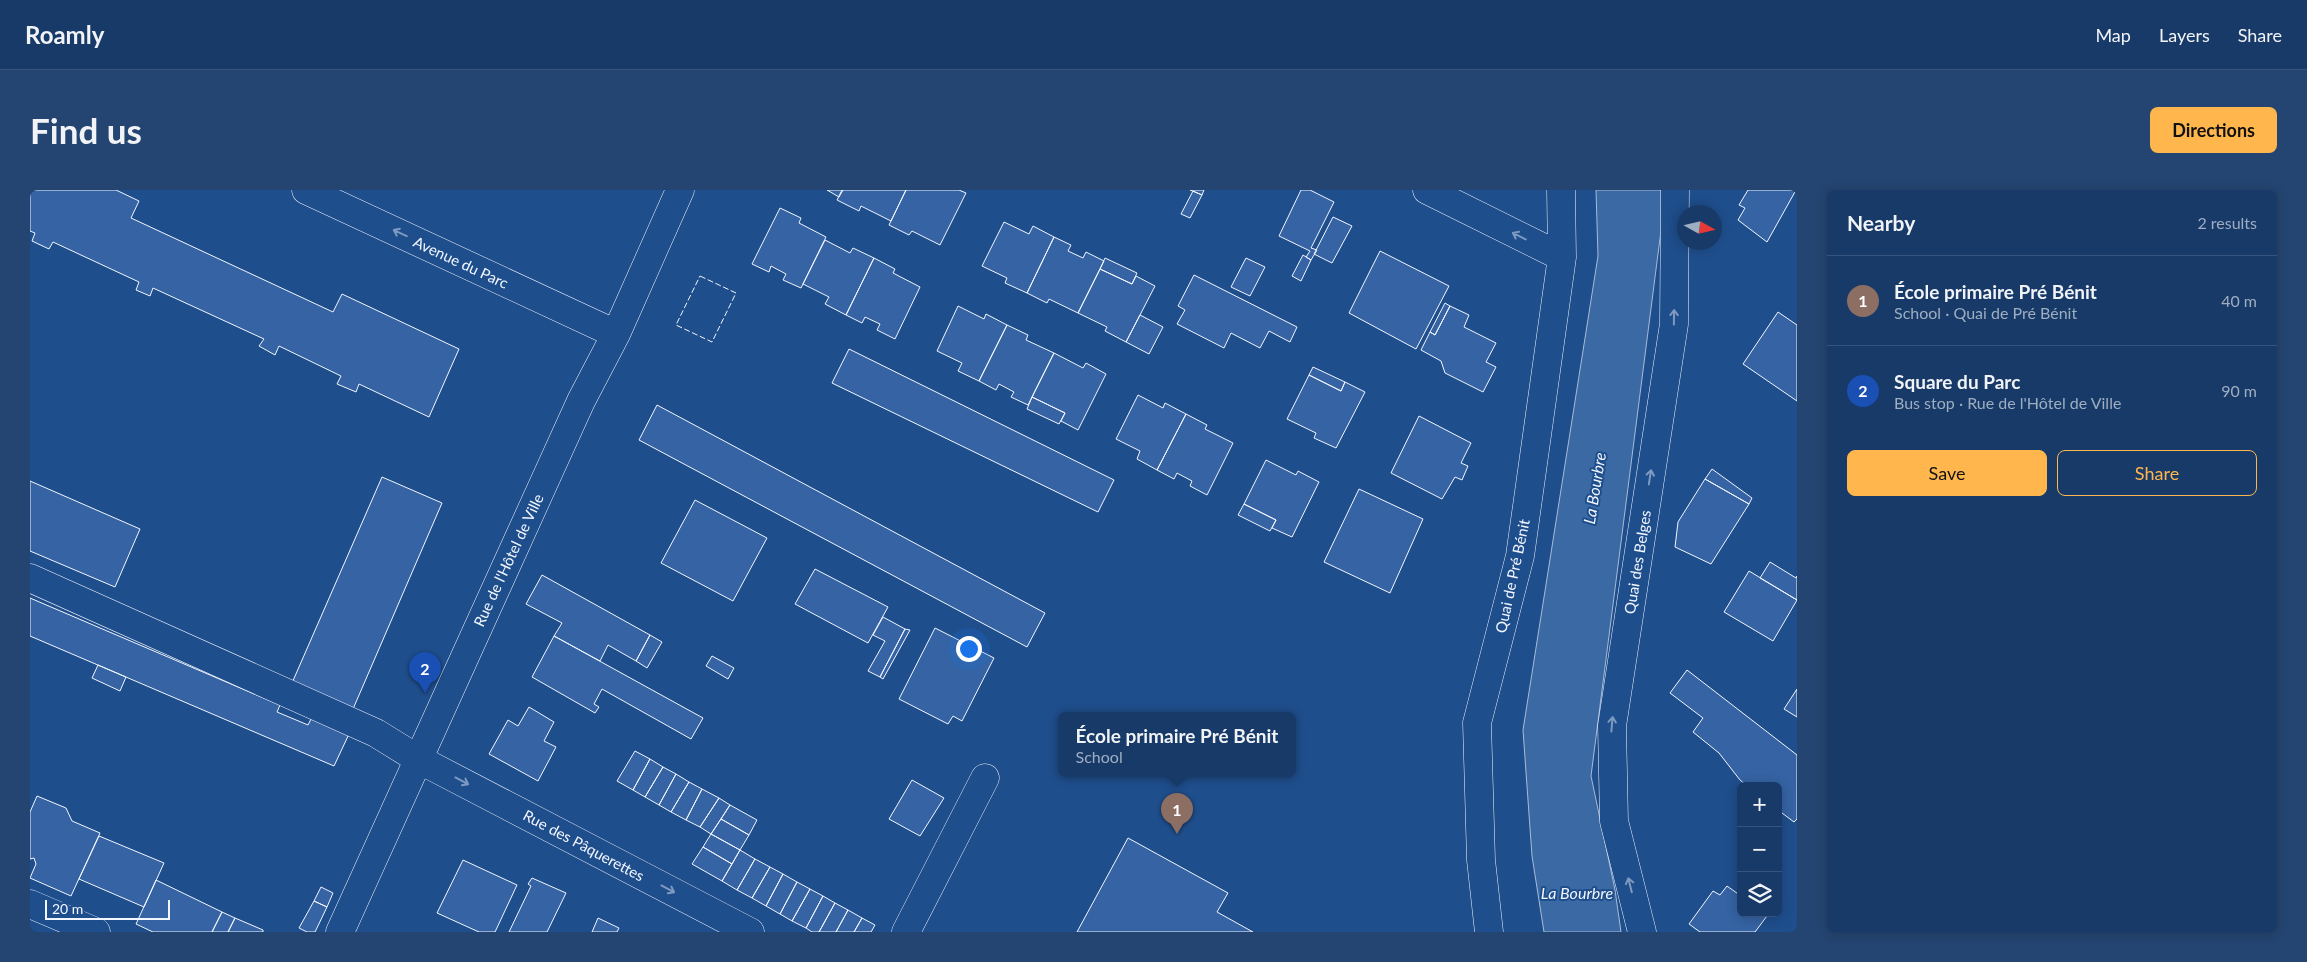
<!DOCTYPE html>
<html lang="en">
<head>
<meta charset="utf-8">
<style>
  body { margin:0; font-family:Lato,sans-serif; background:#244571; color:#f1f3f6 }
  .controls { position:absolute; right:15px; bottom:15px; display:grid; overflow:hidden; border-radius:8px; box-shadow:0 2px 12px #0003 }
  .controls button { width:45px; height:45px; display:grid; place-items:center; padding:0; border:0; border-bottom:1px solid #36547d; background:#173a69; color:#f1f3f6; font:25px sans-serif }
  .compass { position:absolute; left:1647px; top:15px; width:45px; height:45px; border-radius:50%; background:#173a69; box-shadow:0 2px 12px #0003; rotate:98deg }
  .scale { position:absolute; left:15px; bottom:12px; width:125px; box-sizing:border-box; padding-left:5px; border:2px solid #f2f6ff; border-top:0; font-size:14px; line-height:18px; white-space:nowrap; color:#f2f6ff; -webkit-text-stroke:4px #1f4e8c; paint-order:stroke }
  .you { position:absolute; left:938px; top:458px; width:18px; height:18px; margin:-12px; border:4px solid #fff; border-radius:50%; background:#1a73e8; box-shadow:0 0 0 8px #1a73e833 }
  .badge { display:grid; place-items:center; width:32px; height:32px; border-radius:50%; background:#ffb74d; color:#fff; font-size:16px; font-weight:700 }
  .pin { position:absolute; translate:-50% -41px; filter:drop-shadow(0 1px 2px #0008) }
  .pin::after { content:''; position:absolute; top:26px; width:18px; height:15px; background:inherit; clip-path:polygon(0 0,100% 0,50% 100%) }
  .popup { position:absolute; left:1028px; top:522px; width:238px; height:65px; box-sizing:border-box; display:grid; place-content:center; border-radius:8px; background:#173a69; filter:drop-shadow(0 1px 4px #0005); font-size:16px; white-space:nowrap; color:#9eadc0 }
  .popup b { font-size:19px; color:#f1f3f6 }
  .popup::after { content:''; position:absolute; left:50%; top:100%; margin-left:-10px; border:10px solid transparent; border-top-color:#173a69 }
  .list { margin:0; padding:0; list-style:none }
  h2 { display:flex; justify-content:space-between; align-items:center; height:65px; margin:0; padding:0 20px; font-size:21px }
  h2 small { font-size:16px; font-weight:400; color:#9eadc0 }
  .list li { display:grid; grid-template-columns:32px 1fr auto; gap:15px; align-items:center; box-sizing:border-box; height:90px; padding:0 20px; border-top:1px solid #36547d }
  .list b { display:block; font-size:19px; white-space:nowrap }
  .list p { margin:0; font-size:16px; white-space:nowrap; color:#9eadc0 }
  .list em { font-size:16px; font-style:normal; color:#9eadc0 }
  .actions { display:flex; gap:10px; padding:15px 20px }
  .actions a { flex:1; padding:11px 0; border:1px solid #ffb74d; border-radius:8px; text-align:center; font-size:18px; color:#ffb74d }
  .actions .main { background:#ffb74d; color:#111 }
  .icon { flex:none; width:28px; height:28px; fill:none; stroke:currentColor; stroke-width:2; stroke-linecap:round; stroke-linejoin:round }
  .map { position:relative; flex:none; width:1767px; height:742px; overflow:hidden; border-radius:8px }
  header { display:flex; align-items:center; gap:30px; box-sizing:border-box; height:70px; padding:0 25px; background:#173a69; border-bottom:1px solid #36547d }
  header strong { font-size:24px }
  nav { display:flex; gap:28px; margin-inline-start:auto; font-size:18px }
  .intro { display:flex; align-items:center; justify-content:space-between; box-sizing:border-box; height:120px; padding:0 30px }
  h1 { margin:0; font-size:35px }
  .button { padding:12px 22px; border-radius:8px; background:#ffb74d; color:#111; font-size:18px; font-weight:700 }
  main { display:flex; gap:30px; padding:0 30px }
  aside { flex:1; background:#173a69; border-radius:8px; box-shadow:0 2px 12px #0003 }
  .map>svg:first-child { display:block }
  .water { fill:#3b69a3; stroke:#a8bbd7 }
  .building { fill:#3563a3; stroke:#f2f6ff }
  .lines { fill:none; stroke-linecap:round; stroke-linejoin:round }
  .minor-casing { stroke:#f2f6ff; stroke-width:29 }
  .minor { stroke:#1f4e8c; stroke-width:28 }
  .fence { stroke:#f2f6ff; stroke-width:1; stroke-dasharray:6 2.5; stroke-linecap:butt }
  .oneway { stroke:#7e9ac0 }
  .labels { text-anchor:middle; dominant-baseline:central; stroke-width:4; stroke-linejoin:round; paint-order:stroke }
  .street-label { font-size:15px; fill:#f2f6ff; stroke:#1f4e8c }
  .water-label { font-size:16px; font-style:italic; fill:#f2f6ff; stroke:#1f4e8c }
</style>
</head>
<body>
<header>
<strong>Roamly</strong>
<nav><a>Map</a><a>Layers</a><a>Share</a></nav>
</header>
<div class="intro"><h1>Find us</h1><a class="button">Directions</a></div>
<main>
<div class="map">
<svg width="1767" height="742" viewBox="0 0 1767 742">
  <rect width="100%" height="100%" fill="#1f4e8c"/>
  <path class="water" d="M 1566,0 L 1634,0 L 1633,25 L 1561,586 L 1585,700 L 1591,742 L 1514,742 L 1502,666 L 1493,540 L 1568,66 Z"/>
  <path class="building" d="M 0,0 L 86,0 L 109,11 L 101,28 L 303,122 L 312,104 L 429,159 L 399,227 L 329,194 L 326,202 L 307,194 L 311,186 L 249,156 L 245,165 L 229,156 L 234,149 L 123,98 L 120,106 L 106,100 L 109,92 L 23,52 L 19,59 L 2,51 L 5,43 L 0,41 Z
    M 797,0 L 813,0 L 809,7 Z
    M 812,0 L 876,0 L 861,31 L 831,16 L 829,21 L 807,10 Z
    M 876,0 L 929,0 L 936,3 L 910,55 L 882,41 L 879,45 L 859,35 Z
    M 1160,0 L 1174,0 L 1172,5 Z
    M 1271,0 L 1280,0 L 1304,12 L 1281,58 L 1287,60 L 1281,70 L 1276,67 L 1280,61 L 1249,46 Z
    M 1718,0 L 1766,0 L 1737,52 L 1708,30 L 1715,18 L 1709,15 Z
    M 1163,1 L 1172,5 L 1160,28 L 1151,24 Z
    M 750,18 L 771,28 L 769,33 L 796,47 L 771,98 L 753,90 L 756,84 L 741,76 L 739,82 L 722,74 Z
    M 1303,27 L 1322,36 L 1302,73 L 1284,64 Z
    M 974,32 L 999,44 L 1003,36 L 1024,47 L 997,103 L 975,93 L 977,88 L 952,76 Z
    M 1024,47 L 1041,55 L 1038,61 L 1053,68 L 1056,62 L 1074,71 L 1048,123 L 1019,109 L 1017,113 L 997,103 Z
    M 795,50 L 820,63 L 823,58 L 844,68 L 816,125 L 795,114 L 799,107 L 773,94 Z
    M 1350,61 L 1419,96 L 1386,159 L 1319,123 Z
    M 1273,65 L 1281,70 L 1271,91 L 1262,86 Z
    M 844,68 L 865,79 L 863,83 L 890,97 L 865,149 L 847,140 L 850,134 L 835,127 L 832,133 L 816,125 Z
    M 1075,68 L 1107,83 L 1102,94 L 1070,79 Z
    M 1216,68 L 1235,77 L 1220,106 L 1201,97 Z
    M 1070,79 L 1102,94 L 1106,86 L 1125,96 L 1096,152 L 1075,141 L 1077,137 L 1048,123 Z
    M 1164,85 L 1267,137 L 1260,152 L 1239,141 L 1230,158 L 1201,143 L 1194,158 L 1147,134 L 1155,120 L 1148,116 Z
    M 1415,113 L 1420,116 L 1405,145 L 1400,142 Z
    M 928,116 L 954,129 L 956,124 L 977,135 L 949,191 L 928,181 L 932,173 L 907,161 Z
    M 1420,116 L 1439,125 L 1434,137 L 1466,153 L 1456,172 L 1466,177 L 1453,202 L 1415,183 L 1411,171 L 1391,160 L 1400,142 L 1405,145 Z
    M 1748,122 L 1767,135 L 1767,211 L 1713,174 Z
    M 1110,125 L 1133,137 L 1119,164 L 1096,152 Z
    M 977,135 L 998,145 L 996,150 L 1024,163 L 998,215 L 981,207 L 984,202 L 969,194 L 966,200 L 949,191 Z
    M 819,159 L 1084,290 L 1068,322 L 802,193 Z
    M 1024,163 L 1053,178 L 1056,173 L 1076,184 L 1048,240 L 1031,231 L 1035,223 L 1002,207 Z
    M 1283,177 L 1315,192 L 1311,201 L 1279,185 Z
    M 1279,185 L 1311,201 L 1315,192 L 1335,202 L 1306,258 L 1284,248 L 1286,243 L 1257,229 Z
    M 1108,205 L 1133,218 L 1135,213 L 1156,224 L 1127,280 L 1107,269 L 1110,261 L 1086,249 Z
    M 1002,207 L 1035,223 L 1029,234 L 997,219 Z
    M 627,215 L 1015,423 L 997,457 L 609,250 Z
    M 1156,224 L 1177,235 L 1175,239 L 1203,253 L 1177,305 L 1160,296 L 1162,291 L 1147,283 L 1144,289 L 1127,280 Z
    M 1389,226 L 1441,253 L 1431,273 L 1438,276 L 1432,290 L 1425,287 L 1412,309 L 1361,283 Z
    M 1236,270 L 1266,285 L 1268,281 L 1289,292 L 1262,347 L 1242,338 L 1246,330 L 1214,314 Z
    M 1682,279 L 1722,308 L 1719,314 L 1675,289 Z
    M 352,287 L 412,313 L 323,519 L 262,493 Z
    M 1675,289 L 1719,314 L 1681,374 L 1645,357 L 1648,332 Z
    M 0,291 L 110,339 L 85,397 L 0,361 Z
    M 1329,299 L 1393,329 L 1360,403 L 1294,372 Z
    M 665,310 L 737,348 L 703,411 L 631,373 Z
    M 1214,314 L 1246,330 L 1240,341 L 1208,325 Z
    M 1740,372 L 1766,388 L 1767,386 L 1767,410 L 1730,388 Z
    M 785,379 L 858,417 L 838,453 L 765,414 Z
    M 1719,381 L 1767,410 L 1743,451 L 1694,422 Z
    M 512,385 L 620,445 L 606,471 L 578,455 L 570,471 L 524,446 L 532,433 L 496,414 Z
    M 0,408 L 250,515 L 247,522 L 278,535 L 282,527 L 319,544 L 304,576 L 0,446 Z
    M 853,427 L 875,439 L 850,487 L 838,481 L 855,451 L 843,445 Z
    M 905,438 L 964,468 L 932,531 L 923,526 L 918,534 L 869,509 Z
    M 875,439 L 880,440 L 853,489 L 850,487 Z
    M 620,445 L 632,452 L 617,478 L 606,471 Z
    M 524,446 L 673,528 L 661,549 L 572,499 L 564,514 L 569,517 L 565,523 L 502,487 Z
    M 682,466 L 704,478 L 698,489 L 676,476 Z
    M 68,475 L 96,487 L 90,501 L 62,488 Z
    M 1657,480 L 1767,565 L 1767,629 L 1764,632 L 1748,620 L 1748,596 L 1717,596 L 1710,590 L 1689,563 L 1663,542 L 1673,528 L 1640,503 Z
    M 1767,499 L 1767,527 L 1754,519 Z
    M 499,517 L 524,532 L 514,551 L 526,557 L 508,591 L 459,564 L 478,530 L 488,536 Z
    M 605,561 L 620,569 L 603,600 L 587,591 Z
    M 620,569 L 633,577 L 615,607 L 603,600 Z
    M 633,577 L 646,584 L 629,615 L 615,607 Z
    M 646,584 L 659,592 L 641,622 L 629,615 Z
    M 882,590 L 914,608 L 890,646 L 859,629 Z
    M 659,592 L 672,599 L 656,630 L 641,622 Z
    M 672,599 L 689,608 L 670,637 L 656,630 Z
    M 7,606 L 36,618 L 42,631 L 70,643 L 41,706 L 0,688 L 6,674 L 4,668 L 0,669 L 0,622 Z
    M 689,608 L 700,615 L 681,644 L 670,637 Z
    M 700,615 L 727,630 L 719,645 L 691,629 Z
    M 691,629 L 719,645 L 710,660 L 681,644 Z
    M 681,644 L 710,660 L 702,674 L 673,657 Z
    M 69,646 L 134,673 L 114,717 L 49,689 Z
    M 1098,648 L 1198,703 L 1187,722 L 1223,742 L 1047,742 Z
    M 673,657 L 702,674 L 692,691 L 662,674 Z
    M 710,660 L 725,669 L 707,700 L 692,691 Z
    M 725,669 L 740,677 L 722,708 L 707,700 Z
    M 433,670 L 487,695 L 465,742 L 449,742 L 407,723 Z
    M 740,677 L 753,684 L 736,716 L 722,708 Z
    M 753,684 L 767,692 L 750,724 L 736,716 Z
    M 502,688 L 536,703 L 517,742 L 479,742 L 501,696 L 498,694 Z
    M 126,690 L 192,722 L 182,742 L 123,742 L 106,734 Z
    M 767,692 L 780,699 L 762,731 L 750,724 Z
    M 1697,696 L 1711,706 L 1711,723 L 1733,723 L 1737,726 L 1725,742 L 1670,742 L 1659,734 L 1683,701 L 1690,705 Z
    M 291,697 L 303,703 L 297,717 L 284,711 Z
    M 780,699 L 793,706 L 776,738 L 762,731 Z
    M 793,706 L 805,713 L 789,742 L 782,742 L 776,738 Z
    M 284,711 L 297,717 L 285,742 L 277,742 L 269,738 Z
    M 805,713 L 818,720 L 806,742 L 789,742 Z
    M 818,720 L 832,728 L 824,742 L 806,742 Z
    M 192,722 L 205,728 L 198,742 L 182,742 Z
    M 205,728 L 233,740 L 233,742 L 198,742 Z
    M 568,728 L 589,738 L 587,742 L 562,742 Z
    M 832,728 L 845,735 L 841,742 L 824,742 Z"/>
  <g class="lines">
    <defs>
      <path id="minor" d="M 276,0 L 586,144
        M 1397,0 L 1532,67
        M 0,388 L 346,543 L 388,569 L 720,742
        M 0,714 L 66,742
        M 310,742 L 551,211 L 586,144 L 650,0
        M 876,742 L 955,588
        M 1459,742 L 1451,670 L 1447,533 L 1490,366 L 1532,67 L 1531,0
        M 1612,742 L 1584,631 L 1582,536 L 1644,134 L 1645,0"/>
    </defs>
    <use href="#minor" class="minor-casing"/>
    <use href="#minor" class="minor"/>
    <path class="fence" d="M 670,86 L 706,103 L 682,152 L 646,135 Z"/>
  </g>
  <defs><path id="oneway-shaft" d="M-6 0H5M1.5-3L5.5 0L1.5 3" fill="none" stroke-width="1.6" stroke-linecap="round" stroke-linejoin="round" transform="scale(1.25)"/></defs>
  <g class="oneway">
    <use href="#oneway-shaft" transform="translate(370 43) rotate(-155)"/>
    <use href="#oneway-shaft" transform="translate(1489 46) rotate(-153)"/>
    <use href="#oneway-shaft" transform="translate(1644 127) rotate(-89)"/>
    <use href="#oneway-shaft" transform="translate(1620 287) rotate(-81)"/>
    <use href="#oneway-shaft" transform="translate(1582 534) rotate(-85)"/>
    <use href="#oneway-shaft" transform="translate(432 591) rotate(28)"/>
    <use href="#oneway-shaft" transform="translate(1600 695) rotate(-104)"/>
    <use href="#oneway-shaft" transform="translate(638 699) rotate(28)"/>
  </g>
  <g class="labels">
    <g class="street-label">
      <text transform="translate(431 72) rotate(25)">Avenue du Parc</text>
      <text transform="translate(478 370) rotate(-65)">Rue de l'Hôtel de Ville</text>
      <text transform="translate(1607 372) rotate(-81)">Quai des Belges</text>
      <text transform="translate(1482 386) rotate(-78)">Quai de Pré Bénit</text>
      <text transform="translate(554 655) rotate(28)">Rue des Pâquerettes</text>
    </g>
    <g class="water-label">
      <text transform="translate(1564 298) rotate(-81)">La Bourbre</text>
      <text x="1547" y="702">La Bourbre</text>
    </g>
  </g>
</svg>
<div class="controls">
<button>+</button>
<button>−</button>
<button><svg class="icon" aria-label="layers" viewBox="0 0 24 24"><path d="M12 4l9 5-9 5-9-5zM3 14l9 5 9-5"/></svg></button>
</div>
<svg class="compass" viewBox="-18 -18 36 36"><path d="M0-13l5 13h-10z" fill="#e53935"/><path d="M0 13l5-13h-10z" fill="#9eadc0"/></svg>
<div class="scale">20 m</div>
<div class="you"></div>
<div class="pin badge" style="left:1147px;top:644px;background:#8d6e63">1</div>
<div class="popup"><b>École primaire Pré Bénit</b>School</div>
<div class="pin badge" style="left:395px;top:503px;background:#1a4fb4">2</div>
</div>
<aside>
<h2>Nearby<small>2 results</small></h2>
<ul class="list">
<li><span class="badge" style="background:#8d6e63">1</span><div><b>École primaire Pré Bénit</b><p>School · Quai de Pré Bénit</p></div><em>40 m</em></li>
<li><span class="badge" style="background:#1a4fb4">2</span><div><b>Square du Parc</b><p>Bus stop · Rue de l'Hôtel de Ville</p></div><em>90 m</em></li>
</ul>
<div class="actions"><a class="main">Save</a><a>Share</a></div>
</aside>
</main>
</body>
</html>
